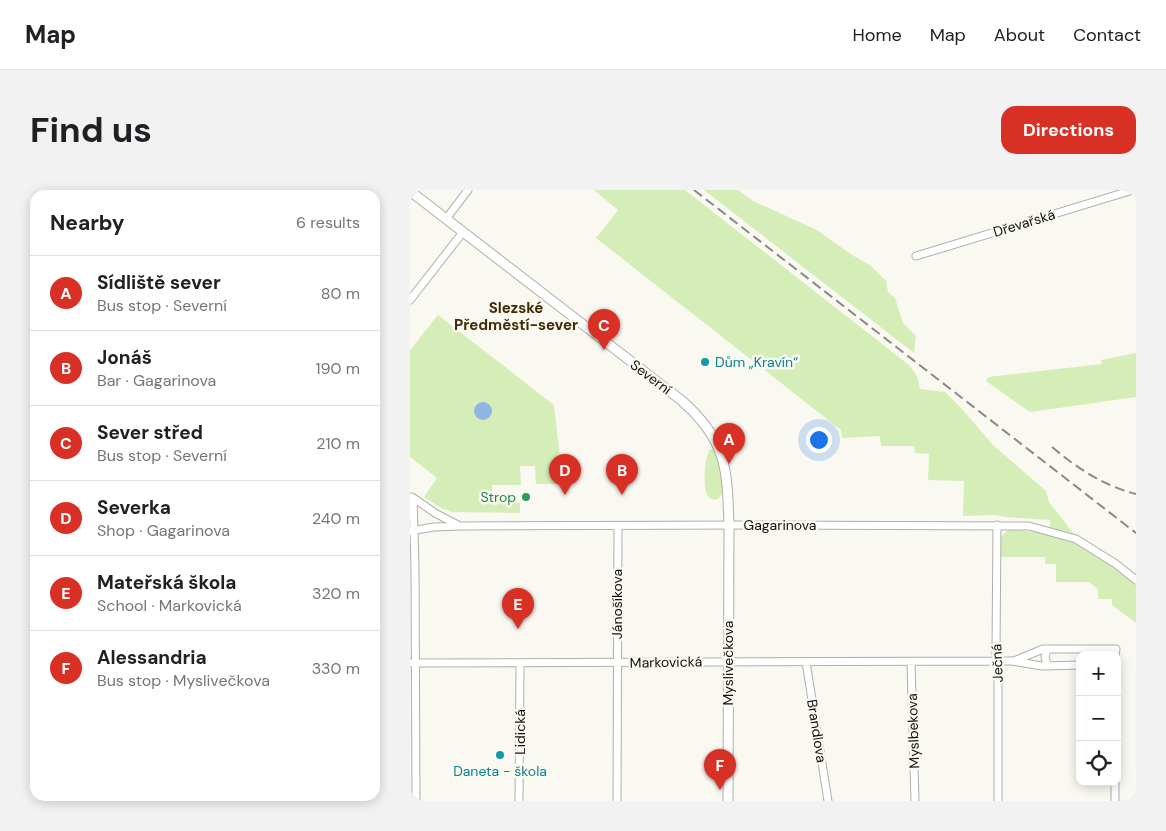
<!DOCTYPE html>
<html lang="en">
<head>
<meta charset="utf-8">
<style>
  body { margin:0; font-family:"DM Sans",sans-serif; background:#f2f2f2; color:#202124 }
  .controls { position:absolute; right:15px; bottom:15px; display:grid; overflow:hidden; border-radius:10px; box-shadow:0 2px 12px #0003 }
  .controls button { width:45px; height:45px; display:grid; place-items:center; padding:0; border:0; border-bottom:1px solid #e0e0e0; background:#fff; color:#202124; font:25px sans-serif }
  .you { position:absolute; left:408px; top:249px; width:18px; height:18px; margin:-12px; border:4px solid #fff; border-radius:50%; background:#1a73e8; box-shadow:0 0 0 8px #1a73e833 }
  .badge { display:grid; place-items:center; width:32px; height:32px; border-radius:50%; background:#d93025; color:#fff; font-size:16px; font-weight:700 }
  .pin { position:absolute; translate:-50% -41px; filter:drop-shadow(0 1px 2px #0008) }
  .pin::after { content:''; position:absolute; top:26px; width:18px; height:15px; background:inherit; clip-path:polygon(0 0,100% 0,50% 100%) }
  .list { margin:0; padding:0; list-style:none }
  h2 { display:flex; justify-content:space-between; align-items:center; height:65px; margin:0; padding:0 20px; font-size:21px }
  h2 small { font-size:16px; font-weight:400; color:#757577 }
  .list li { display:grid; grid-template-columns:32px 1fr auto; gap:15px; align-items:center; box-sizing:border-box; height:75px; padding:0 20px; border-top:1px solid #e0e0e0 }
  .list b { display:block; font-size:19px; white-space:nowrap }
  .list p { margin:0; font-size:16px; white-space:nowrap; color:#757577 }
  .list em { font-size:16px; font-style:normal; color:#757577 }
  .icon { flex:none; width:28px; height:28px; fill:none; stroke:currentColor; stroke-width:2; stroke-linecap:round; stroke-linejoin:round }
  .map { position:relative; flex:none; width:726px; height:611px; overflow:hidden; border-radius:15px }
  header { display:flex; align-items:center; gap:30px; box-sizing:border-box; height:70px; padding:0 25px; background:#fff; border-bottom:1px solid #e0e0e0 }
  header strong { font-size:24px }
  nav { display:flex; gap:28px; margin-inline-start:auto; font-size:18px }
  .intro { display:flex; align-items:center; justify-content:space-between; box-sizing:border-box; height:120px; padding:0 30px }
  h1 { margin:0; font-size:35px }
  .button { padding:12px 22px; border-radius:15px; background:#d93025; color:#fff; font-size:18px; font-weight:700 }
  main { display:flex; gap:30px; padding:0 30px }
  aside { flex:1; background:#fff; border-radius:15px; box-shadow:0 2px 12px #0003 }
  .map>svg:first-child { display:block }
  .green { fill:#d5eeb7 }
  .water { fill:#8fb5e3 }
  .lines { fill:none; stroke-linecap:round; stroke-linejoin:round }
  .minor-casing { stroke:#b0afa8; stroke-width:9 }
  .tertiary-casing { stroke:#b0afa8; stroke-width:11 }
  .minor { stroke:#fff; stroke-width:7 }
  .tertiary { stroke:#fff; stroke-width:9 }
  .rail { stroke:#8a8985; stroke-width:2; stroke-dasharray:10 5; stroke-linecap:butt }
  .culture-dot { fill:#0f9aa8; stroke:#f9f8f1; stroke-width:2 }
  .leisure-dot { fill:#2e9e5b; stroke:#f9f8f1; stroke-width:2 }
  .labels { text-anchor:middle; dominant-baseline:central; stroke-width:5; stroke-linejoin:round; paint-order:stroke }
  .street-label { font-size:14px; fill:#11100e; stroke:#f9f8f1 }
  .culture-label { font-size:14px; fill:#0d838f; stroke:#f9f8f1; text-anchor:start }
  .leisure-label { font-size:14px; fill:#27864d; stroke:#f9f8f1; text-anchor:end }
  .neighbourhood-label { font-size:15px; font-weight:bold; fill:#402b04; stroke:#f9f8f1 }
</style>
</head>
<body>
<header>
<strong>Map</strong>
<nav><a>Home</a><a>Map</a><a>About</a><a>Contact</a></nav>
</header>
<div class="intro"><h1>Find us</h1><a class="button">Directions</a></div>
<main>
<aside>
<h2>Nearby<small>6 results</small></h2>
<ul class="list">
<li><span class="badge">A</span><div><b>Sídliště sever</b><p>Bus stop · Severní</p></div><em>80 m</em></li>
<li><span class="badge">B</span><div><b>Jonáš</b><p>Bar · Gagarinova</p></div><em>190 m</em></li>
<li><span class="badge">C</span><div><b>Sever střed</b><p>Bus stop · Severní</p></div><em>210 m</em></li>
<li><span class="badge">D</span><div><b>Severka</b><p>Shop · Gagarinova</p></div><em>240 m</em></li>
<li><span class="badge">E</span><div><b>Mateřská škola</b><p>School · Markovická</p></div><em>320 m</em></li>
<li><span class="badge">F</span><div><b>Alessandria</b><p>Bus stop · Myslivečkova</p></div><em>330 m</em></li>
</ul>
</aside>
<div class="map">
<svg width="726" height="611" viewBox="0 0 726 611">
  <rect width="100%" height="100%" fill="#f9f8f1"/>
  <path class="green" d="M 184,0 L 275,0 L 499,175 L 507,186 L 510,199 L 535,202 L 551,218 L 583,255 L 636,301 L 639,312 L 663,343 L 640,338 L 640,330 L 595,327 L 586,325 L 553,326 L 554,291 L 518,290 L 519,264 L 505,263 L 504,256 L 471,256 L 470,246 L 432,248 L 431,240 L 186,48 L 208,20 Z
    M 294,0 L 328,0 L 343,11 L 407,40 L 442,65 L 460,75 L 476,91 L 478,102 L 485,108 L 493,133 L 506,146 L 504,163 Z
    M 28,125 L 144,215 L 153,294 L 126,294 L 125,276 L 110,276 L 111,295 L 82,295 L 83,312 L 110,313 L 110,323 L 42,322 L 31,318 L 14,307 L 27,288 L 0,267 L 0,160 Z
    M 726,163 L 726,207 L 620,222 L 576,191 L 578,187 L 692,174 L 691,170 Z
    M 300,259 L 303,259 C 311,272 311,288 313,302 L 309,308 L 305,310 L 299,308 C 292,299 294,269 300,259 Z
    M 599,340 L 608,340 L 632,343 L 665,352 L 697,372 L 726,395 L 726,433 L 702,415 L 702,409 L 688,409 L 688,399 L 679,392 L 646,392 L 646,374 L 635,374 L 635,367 L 590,367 C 590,356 588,345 599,340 Z"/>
  <path class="water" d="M64 221a9 9 0 1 1 18 0a9 9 0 1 1-18 0Z"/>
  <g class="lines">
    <defs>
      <path id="minor" d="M 36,29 L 58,0
        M 506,66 L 723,0
        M 0,110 L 53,42
        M 2,307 L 25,323 L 48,335
        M 3,308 L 5,376 L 6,611
        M 587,335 L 586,463 L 588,479 L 588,611
        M 0,341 L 24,337 L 50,336 L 340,335 L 619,336 L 666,349 L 706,374 L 726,390
        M 638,459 C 634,466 634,469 639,476
        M 604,471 L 633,459 L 706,459 L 705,465
        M 396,472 L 418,611
        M 501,472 L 505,611
        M 0,473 L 587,471 L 602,471 L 632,476 L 670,475
        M 109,611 L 110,473
        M 207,611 L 208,336
        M 705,611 L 705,592"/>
      <path id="tertiary" d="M 0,1 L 271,210 C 317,250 317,278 319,335 L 318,611"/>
    </defs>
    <use href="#minor" class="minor-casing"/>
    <use href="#tertiary" class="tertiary-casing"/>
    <use href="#minor" class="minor"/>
    <use href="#tertiary" class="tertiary"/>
    <path class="rail" d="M 284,0 L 726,343
      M 642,257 C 667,278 694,296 726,304"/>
  </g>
  <g class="culture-dot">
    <circle cx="295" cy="172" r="5"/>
    <circle cx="90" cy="565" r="5"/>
  </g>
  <circle class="leisure-dot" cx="116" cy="307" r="5"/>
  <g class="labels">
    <g class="street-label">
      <text transform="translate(614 33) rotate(-17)">Dřevařská</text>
      <text transform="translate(241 187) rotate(37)">Severní</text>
      <text x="370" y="335">Gagarinova</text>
      <text transform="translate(207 414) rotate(-90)">Jánošíkova</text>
      <text transform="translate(256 472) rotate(-1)">Markovická</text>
      <text transform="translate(318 473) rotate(-90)">Myslivečkova</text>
      <text transform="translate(587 473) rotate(-92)">Ječná</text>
      <text transform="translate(407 541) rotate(81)">Brandlova</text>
      <text transform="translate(503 541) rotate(-92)">Myslbekova</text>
      <text transform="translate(110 542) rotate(-90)">Lidická</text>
    </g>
    <g class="culture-label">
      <text x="305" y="172">Dům „Kravín“</text>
      <text x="90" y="581" text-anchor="middle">Daneta - škola</text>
    </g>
    <g class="leisure-label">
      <text x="106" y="307">Strop</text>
    </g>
    <g class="neighbourhood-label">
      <text x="106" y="118">Slezské<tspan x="106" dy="17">Předměstí-sever</tspan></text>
    </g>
  </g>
</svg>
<div class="controls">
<button>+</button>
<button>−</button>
<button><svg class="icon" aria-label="locate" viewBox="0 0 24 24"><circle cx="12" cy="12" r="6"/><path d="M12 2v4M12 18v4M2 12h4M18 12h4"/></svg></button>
</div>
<div class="you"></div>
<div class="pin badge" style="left:319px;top:274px">A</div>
<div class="pin badge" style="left:212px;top:305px">B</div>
<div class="pin badge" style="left:194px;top:160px">C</div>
<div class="pin badge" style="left:155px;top:305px">D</div>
<div class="pin badge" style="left:108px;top:439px">E</div>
<div class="pin badge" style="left:310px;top:600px">F</div>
</div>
</main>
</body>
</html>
